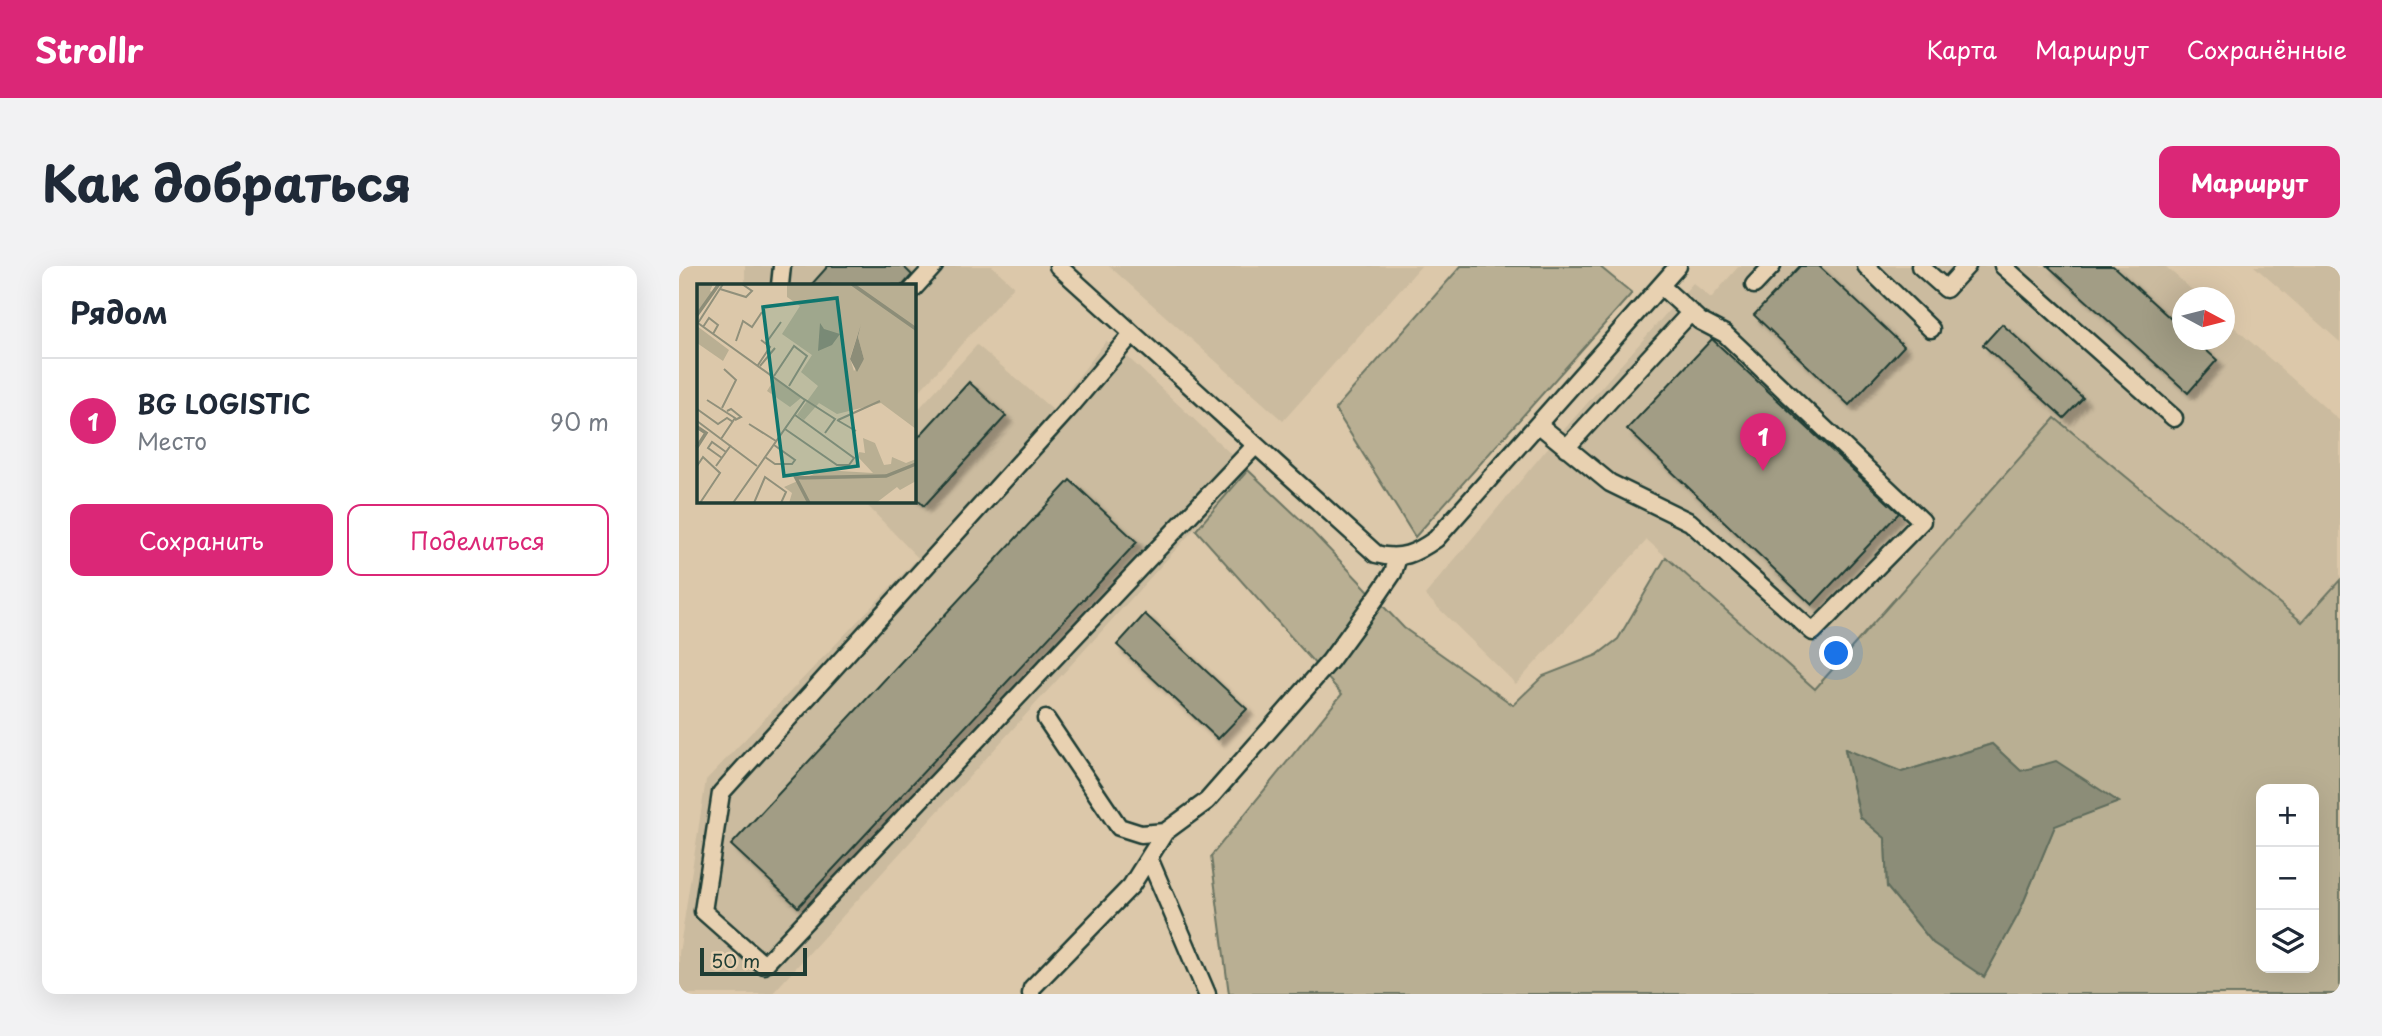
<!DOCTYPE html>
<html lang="ru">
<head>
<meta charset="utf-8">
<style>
  body { margin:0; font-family:"Playpen Sans",sans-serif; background:#f2f2f3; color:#1f2937 }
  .controls { position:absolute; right:21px; bottom:21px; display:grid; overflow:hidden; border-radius:14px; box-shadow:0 7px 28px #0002 }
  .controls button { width:63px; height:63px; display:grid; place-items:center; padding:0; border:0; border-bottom:2px solid #e0e1e3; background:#fff; color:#1f2937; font:35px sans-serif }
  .compass { position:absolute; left:1493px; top:21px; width:63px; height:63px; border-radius:50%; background:#fff; box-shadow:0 7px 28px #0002; rotate:97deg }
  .scale { position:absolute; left:21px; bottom:18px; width:107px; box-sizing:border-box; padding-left:7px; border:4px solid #1f3d34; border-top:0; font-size:19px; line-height:24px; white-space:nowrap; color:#1f3d34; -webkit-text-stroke:5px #e8d1b1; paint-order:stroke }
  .you { position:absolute; left:1158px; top:388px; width:24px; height:24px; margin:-18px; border:5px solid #fff; border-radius:50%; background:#1a73e8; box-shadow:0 0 0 10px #1a73e833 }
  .badge { display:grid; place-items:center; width:46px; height:46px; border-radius:50%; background:#db2777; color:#fff; font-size:23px; font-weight:700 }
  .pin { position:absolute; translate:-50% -58px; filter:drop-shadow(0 2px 4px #0008) }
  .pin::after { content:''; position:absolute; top:37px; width:24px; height:21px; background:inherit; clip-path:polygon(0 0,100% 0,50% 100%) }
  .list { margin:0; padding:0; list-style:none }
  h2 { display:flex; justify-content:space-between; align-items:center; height:91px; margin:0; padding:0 28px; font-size:30px }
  h2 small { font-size:23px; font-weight:400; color:#747a83 }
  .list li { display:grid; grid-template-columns:46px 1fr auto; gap:21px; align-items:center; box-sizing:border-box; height:126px; padding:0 28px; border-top:2px solid #e0e1e3 }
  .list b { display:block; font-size:26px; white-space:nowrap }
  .list p { margin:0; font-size:23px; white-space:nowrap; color:#747a83 }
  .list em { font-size:23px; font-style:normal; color:#747a83 }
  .actions { display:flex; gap:14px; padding:21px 28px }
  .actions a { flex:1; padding:16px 0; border:2px solid #db2777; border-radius:14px; text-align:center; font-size:24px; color:#db2777 }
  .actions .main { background:#db2777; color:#fff }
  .icon { flex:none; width:38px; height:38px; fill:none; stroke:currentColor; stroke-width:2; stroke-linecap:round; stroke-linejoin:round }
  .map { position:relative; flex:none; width:1661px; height:728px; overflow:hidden; border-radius:14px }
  header { display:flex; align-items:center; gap:42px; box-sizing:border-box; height:98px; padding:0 35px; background:#db2777; color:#fff }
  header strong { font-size:33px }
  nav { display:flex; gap:38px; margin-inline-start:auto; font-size:24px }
  .intro { display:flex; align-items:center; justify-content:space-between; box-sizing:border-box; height:168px; padding:0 42px }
  h1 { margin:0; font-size:49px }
  .button { padding:18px 32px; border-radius:14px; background:#db2777; color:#fff; font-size:24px; font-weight:700 }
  main { display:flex; gap:42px; padding:0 42px }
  aside { flex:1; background:#fff; border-radius:14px; box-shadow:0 7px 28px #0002 }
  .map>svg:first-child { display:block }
  .built { fill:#cbbb9f }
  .green { fill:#b9af93; stroke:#6c7664; stroke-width:2; fill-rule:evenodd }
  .water { fill:#8c8d78; stroke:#606d5d; stroke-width:2 }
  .building { fill:#a29d85; stroke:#1f3d34; stroke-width:2; filter:url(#shadow) }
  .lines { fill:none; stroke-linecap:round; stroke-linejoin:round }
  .minor-casing { stroke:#1f3d34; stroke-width:21 }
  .minor { stroke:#e8d1b1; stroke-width:16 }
  .inset-river { fill:none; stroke:#8c8d78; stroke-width:3.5 }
  .inset-road { fill:none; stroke:#90907b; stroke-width:2 }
  .view { fill:#0f766e; fill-opacity:0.15; stroke:#0f766e; stroke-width:3.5 }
  .inset-edge { fill:none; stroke:#1f3d34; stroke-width:3.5 }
</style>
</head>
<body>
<header>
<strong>Strollr</strong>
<nav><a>Карта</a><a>Маршрут</a><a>Сохранённые</a></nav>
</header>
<div class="intro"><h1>Как добраться</h1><a class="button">Маршрут</a></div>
<main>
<aside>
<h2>Рядом<small></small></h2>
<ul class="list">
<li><span class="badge">1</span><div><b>BG LOGISTIC</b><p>Место</p></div><em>90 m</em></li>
</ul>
<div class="actions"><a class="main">Сохранить</a><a>Поделиться</a></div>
</aside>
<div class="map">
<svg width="1661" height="728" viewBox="0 0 1661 728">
  <defs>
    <filter id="shadow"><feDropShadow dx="6" dy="6" stdDeviation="2" flood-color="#0004"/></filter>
  </defs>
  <rect width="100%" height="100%" fill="#dcc8aa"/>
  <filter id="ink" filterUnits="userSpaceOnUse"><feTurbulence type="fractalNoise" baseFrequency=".0143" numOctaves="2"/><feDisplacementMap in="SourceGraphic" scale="14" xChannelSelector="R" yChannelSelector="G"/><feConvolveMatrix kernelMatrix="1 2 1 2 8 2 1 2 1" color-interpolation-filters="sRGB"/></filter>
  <g filter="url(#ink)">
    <path class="built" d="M 66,0 L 313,0 L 335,20 L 235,131 L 234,19 L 66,19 Z
      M 430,0 L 742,0 L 604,155 Z
      M 1060,0 L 1486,0 L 1521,31 L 1504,32 L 1504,74 L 1546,74 L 1546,53 L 1661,155 L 1661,314 L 1623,357 L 1376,152 L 1136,423 L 968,274 L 837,418 L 746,329 L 867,184 L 1014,17 L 1032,32 Z
      M 1575,0 L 1661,0 L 1661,76 Z
      M 427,75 L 439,82 L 569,204 L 93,728 L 0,728 L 0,687 L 27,514 L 239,292 L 184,235 L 234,234 L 235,148 L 298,79 L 374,144 Z"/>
    <path class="green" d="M 782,0 L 920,0 L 953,27 L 736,271 L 656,143 Z
      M 1376,152 L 1623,356 L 1661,314 L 1661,728 L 550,728 L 532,590 L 663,428 L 517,264 L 569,204 L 625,257 L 725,362 L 834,439 L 864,410 L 918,389 L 939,373 L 987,291 L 1136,423 ZM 1313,478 L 1342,505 L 1439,536 L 1376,559 L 1340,647 L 1305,710 L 1254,677 L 1208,621 L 1206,572 L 1181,551 L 1166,484 L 1223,506 ZM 1582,523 L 1635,523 L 1635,702 L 1582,702 Z"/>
    <path class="water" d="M 1313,478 L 1342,505 L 1377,495 L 1440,536 L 1376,560 L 1340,647 L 1305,711 L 1254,677 L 1208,621 L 1206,572 L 1181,551 L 1166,483 L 1223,506 Z"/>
    <path class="building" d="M 149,0 L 224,0 L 233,9 L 224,19 L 132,19 Z
      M 1121,0 L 1140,0 L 1225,80 L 1170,139 L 1075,49 Z
      M 1369,0 L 1434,0 L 1503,63 L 1503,74 L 1516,74 L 1538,94 L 1509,127 Z
      M 1323,58 L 1404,132 L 1385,152 L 1304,79 Z
      M 1033,73 L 1220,247 L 1133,339 L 948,163 Z
      M 290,116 L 327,150 L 245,240 L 234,230 L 234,177 Z
      M 391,214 L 458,276 L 119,641 L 52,579 Z
      M 466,348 L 568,443 L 539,473 L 438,379 Z"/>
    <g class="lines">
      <defs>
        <path id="minor" d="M 379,0 L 697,288 C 722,295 737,287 757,273 L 999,0
          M 1187,0 L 1252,63
          M 1241,0 L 1267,23 L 1288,0
          M 1324,0 L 1495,152
          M 101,19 L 103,0
          M 1075,19 L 1093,0
          M 234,23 L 255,0
          M 453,68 L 391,141 L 42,527 L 24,645 L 85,699 L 576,180
          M 859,158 L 931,217 L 1011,256 L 1134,366 L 1243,255 L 1046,68 L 1021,55 L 982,20
          M 887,182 L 1012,46
          M 367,453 L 440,561 L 462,568 L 486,566 L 528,535 L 651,395 L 697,332 L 714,307 L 719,291
          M 470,592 L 528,728
          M 352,728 L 353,722 L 452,620 L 486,566"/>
      </defs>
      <use href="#minor" class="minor-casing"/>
      <use href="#minor" class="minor"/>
    </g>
  </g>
  <g transform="translate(18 18)">
    <rect width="219" height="219" fill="#dcc8aa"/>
    <path d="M 0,0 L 16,0 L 13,7 L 17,9 L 0,33 ZM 90,0 L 219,0 L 219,145 L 184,119 L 140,130 L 122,119 L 107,136 L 100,131 L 121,102 L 104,88 L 115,71 L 85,50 L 103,22 L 90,13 ZM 164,40 L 161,53 L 167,75 L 157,87 L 153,74 ZM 0,42 L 32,66 L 26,77 L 0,59 ZM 78,94 L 105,113 L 93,123 L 70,107 ZM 166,154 L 178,159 L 187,181 L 194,180 L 195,173 L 209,179 L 219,175 L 219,197 L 203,206 L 200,203 L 179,219 L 92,219 L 95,209 L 87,203 L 126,186 L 176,189 L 161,173 L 162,168 L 168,169 Z" fill="#b9af93" fill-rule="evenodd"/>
    <path d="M 123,39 L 127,45 L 143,50 L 135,61 L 121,67 ZM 164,40 L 161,53 L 167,75 L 160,88 L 153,75 Z" fill="#8c8d78"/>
    <path class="inset-river" d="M 155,0 L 219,45M 0,31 L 22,0M 0,143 L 9,149 L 0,163M 112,219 L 99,194 L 189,192 L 219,180"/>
    <path class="inset-road" d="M 26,0 L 1,39 L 108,116 L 36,219M 23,5 L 49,13 L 55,7 L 45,0M 6,43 L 12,34 L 21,41 L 16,50M 39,57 L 46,37 L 55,43 L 65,28M 69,59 L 84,38M 61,81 L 73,63 L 64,56M 63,82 L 78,64M 77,92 L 97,62 L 110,72 L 92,102M 107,115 L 138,135 L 128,149M 10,116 L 38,134 L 24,155M 25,124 L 39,96 L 27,85M 0,125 L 21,140 L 30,134 L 36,138M 30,127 L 34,125 L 44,133 L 38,136M 140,136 L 159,147M 141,136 L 183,117M 0,137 L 60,182M 52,140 L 79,157M 88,145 L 140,181 L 152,181 L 157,174 L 98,131M 68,173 L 78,180 L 95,180 L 98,176 L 77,161M 25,174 L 11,164 L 15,158 L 29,168M 0,182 L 6,173 L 23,189 L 3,219M 19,182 L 34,161M 57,219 L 68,193 L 89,208 L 84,219"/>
    <path class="view" d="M 140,14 L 161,182 L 87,192 L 66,23 Z"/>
    <rect width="219" height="219" class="inset-edge"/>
  </g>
</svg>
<div class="controls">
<button>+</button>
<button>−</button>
<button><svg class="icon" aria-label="layers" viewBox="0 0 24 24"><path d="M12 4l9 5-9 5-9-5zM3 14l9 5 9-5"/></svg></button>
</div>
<svg class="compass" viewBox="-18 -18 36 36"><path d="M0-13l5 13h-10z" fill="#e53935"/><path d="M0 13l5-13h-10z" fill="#747a83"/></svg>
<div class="scale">50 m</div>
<div class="you"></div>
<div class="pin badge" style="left:1084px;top:205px">1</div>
</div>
</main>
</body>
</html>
